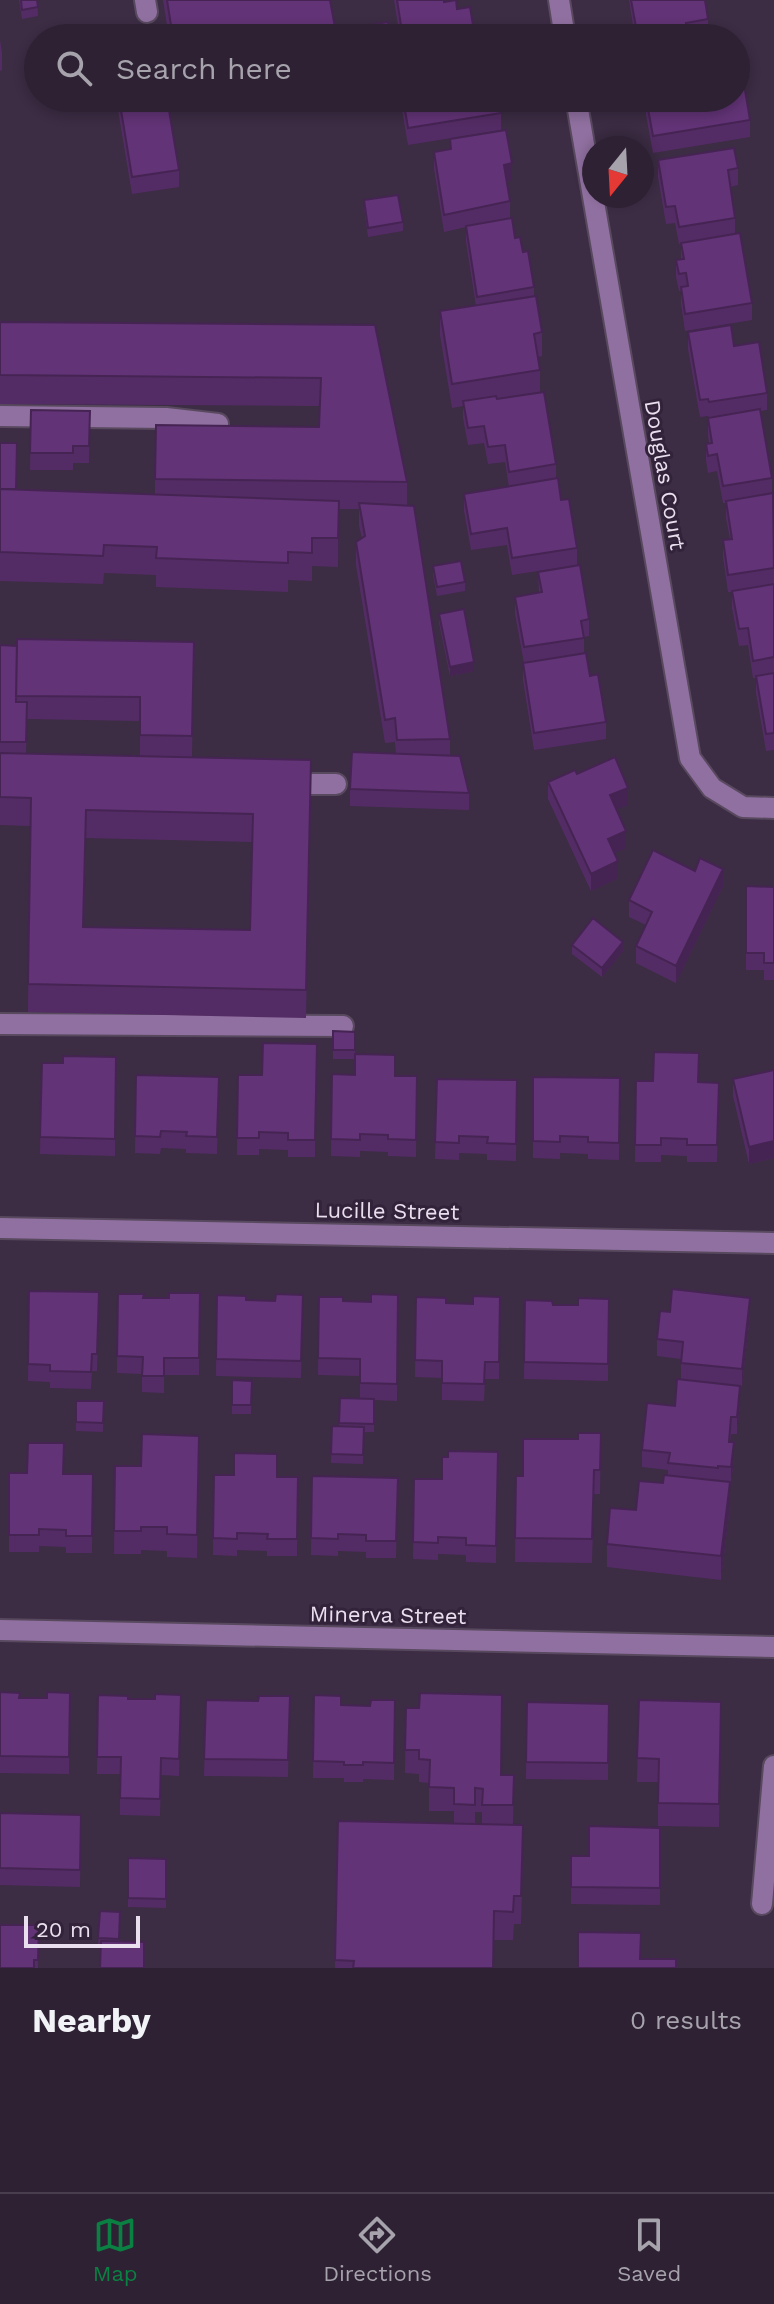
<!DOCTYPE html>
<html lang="en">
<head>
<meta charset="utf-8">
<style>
  body { margin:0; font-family:"Work Sans",sans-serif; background:#392e3f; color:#f1f3f6 }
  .compass { position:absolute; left:582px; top:136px; width:72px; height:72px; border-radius:50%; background:#2d2133; box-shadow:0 4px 12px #0003; rotate:198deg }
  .scale { position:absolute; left:24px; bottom:20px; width:116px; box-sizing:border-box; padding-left:8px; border:4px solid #eadfef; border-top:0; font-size:22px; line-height:28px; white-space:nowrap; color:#eadfef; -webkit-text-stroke:6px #32223a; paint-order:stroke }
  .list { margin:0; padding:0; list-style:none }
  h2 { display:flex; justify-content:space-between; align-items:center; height:104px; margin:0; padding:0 32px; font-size:34px }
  h2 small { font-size:26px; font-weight:400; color:#a7a3ac }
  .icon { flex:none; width:44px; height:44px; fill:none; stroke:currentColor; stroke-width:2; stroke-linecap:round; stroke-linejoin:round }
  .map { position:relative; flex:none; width:774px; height:1968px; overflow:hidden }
  .search { position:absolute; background:#2d2133; box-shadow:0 4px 12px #0003; left:24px; right:24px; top:24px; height:88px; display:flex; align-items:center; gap:20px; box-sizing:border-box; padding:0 28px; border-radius:44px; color:#a7a3ac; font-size:30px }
  .sheet { height:224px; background:#2d2133 }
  nav { display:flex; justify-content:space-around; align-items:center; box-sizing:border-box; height:112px; border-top:2px solid #483e4e; background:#2d2133; font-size:22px; color:#a7a3ac }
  nav a { display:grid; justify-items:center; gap:4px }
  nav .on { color:#0b8043 }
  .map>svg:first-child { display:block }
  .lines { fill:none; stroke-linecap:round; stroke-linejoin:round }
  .minor-casing { stroke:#58495f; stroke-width:24 }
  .minor { stroke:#9070a0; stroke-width:20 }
  .wall { fill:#542c65; fill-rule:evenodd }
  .shaded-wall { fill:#452453 }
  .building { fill:#623376; stroke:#452453; stroke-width:2; fill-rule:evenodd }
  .labels { text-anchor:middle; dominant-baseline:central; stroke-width:6; stroke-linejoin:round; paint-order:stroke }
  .street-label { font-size:22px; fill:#eadfef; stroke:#32223a }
</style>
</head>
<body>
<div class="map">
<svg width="774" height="1968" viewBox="0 0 774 1968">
  <rect width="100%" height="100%" fill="#3c2c44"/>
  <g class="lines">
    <defs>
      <path id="minor" d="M 145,0 L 147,12
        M 559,0 L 565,38
        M 576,98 L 690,758 L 712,788 L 743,807 L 774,808
        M 0,416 L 166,418 L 218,424
        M 284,784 L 336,784
        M 0,1024 L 343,1026
        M 0,1228 L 774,1243
        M 0,1630 L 774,1647
        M 762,1904 L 774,1766"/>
    </defs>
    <use href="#minor" class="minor-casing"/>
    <use href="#minor" class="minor"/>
  </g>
  <path class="wall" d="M 19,0 L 37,0 L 38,16 L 22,19 Z
    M 163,0 L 330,0 L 337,38 L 169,38 Z
    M 394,0 L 444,0 L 444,2 L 457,9 L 474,31 L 474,38 L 400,38 Z
    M 629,0 L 705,0 L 708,19 L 708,36 L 696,38 L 635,38 Z
    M 0,40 L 2,53 L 2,70 L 0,71 Z
    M 116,98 L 167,98 L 179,170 L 179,187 L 132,194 Z
    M 400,98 L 498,98 L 501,113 L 501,130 L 408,145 Z
    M 646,98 L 750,120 L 750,137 L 653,153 L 646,115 Z
    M 450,139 L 512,180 L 507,181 L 510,201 L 510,218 L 515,238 L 523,252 L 534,287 L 534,296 L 542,332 L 542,356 L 538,357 L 540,370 L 540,393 L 556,464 L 556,479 L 561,500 L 577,548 L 577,565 L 512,575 L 507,545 L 471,550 L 464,511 L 464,494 L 509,487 L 505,462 L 488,464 L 484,443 L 468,445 L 463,418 L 463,406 L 452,408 L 440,335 L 440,311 L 476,306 L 466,242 L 466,227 L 444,232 L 434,169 L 434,152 L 450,149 Z
    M 658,160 L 738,168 L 738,185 L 730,187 L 735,218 L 735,234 L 752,303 L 752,320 L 685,331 L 681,304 L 681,291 L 679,291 L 676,277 L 676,260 L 681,259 L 681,244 L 679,244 L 675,223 L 666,224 L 658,177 Z
    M 364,200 L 403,222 L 403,231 L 368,237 L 364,209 Z
    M 0,322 L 375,325 L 407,482 L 407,506 L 450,739 L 450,755 L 469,793 L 469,810 L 350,806 L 350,789 L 396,753 L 395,742 L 385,743 L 356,565 L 356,542 L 362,538 L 359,526 L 359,509 L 339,509 L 338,567 L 312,566 L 312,581 L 288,580 L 288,592 L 156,587 L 156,575 L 104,573 L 103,584 L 0,581 L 0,443 L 16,489 L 155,494 L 155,479 L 319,427 L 320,406 L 0,404 Z
    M 688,332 L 734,346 L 767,393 L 767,410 L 761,411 L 772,478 L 772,493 L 774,497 L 774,750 L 766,751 L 756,693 L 756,678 L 753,678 L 748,645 L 739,646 L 732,608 L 732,592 L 728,592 L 723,557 L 723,540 L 730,539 L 726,518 L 726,503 L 723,503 L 717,471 L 708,473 L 706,460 L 706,444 L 709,443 L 708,435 L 708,418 L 709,418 L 708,416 L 700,417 L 688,349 Z
    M 31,410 L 90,411 L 89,463 L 73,463 L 73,470 L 30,470 Z
    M 433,566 L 465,582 L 465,591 L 437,596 L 433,575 Z
    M 538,572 L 589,619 L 589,636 L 584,637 L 584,653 L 606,722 L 606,739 L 534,750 L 523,680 L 523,663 L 524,663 L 515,614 L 515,597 L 539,593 Z
    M 439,614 L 474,671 L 450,676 L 439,623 Z
    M 194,642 L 192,757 L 311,760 L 306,1018 L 28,1012 L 30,826 L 0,825 L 0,645 ZM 27,719 L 140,721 L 140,756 L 26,754 ZM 86,838 L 252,842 L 250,930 L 84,927 Z
    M 577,774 L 628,805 L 617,809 L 626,848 L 614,853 L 618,878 L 591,891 L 548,799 L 548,782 Z
    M 723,886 L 676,983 L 636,963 L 636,946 L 646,925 L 629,917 L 629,900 Z
    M 746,886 L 774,887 L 774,980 L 764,980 L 764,970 L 746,970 Z
    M 572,945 L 623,951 L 602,977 L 572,954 Z
    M 333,1031 L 355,1032 L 355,1054 L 395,1076 L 417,1076 L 416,1157 L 388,1156 L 388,1152 L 360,1151 L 360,1157 L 331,1156 L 332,1074 L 355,1075 L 355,1059 L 333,1059 Z
    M 317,1044 L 315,1157 L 288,1157 L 288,1150 L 259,1149 L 259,1155 L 237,1155 L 238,1075 L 262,1075 Z
    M 116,1057 L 115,1156 L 40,1154 L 42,1063 L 63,1063 Z
    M 774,1070 L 774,1158 L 749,1164 L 733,1096 L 733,1079 Z
    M 136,1075 L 219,1077 L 217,1154 L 186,1153 L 186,1149 L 161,1148 L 160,1154 L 135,1153 Z
    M 533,1077 L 620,1078 L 619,1160 L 588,1159 L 588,1154 L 560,1153 L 560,1159 L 533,1158 Z
    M 437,1079 L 517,1080 L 516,1161 L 487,1160 L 487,1154 L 459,1153 L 459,1160 L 435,1159 Z
    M 636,1081 L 719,1083 L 717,1162 L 687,1162 L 687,1156 L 661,1155 L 661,1162 L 635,1162 Z
    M 29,1291 L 99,1292 L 97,1371 L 92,1371 L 91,1389 L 50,1388 L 50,1382 L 28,1381 Z
    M 200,1293 L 199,1375 L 164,1375 L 164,1393 L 142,1392 L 142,1374 L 117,1373 L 118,1294 L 143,1298 L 169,1298 Z
    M 217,1295 L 246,1300 L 275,1301 L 303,1295 L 301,1378 L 216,1376 Z
    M 398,1295 L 397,1401 L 374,1400 L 374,1432 L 364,1432 L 363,1464 L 331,1463 L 332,1426 L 339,1426 L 340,1398 L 360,1398 L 360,1376 L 318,1375 L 319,1297 L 343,1301 L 371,1302 Z
    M 416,1297 L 446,1303 L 473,1304 L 500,1297 L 499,1379 L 485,1379 L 484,1401 L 442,1400 L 442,1378 L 415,1377 Z
    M 609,1299 L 608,1381 L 524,1379 L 525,1300 L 553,1305 L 578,1305 Z
    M 670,1312 L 750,1315 L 742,1386 L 721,1384 L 740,1403 L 737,1434 L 731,1434 L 730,1442 L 734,1459 L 731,1484 L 730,1484 L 730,1506 L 721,1580 L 607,1567 L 607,1544 L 636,1510 L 663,1483 L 668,1475 L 668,1470 L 642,1467 L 642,1450 L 675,1406 L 681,1379 L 681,1359 L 657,1356 L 657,1339 Z
    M 232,1380 L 252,1381 L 251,1414 L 232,1414 Z
    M 76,1401 L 104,1401 L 103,1432 L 76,1431 Z
    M 601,1433 L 600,1494 L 594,1494 L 592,1563 L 515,1562 L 516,1476 L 523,1476 L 578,1439 Z
    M 199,1436 L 197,1558 L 167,1557 L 167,1551 L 141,1550 L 141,1554 L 114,1554 L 115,1466 L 141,1466 Z
    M 498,1452 L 496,1563 L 466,1562 L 466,1555 L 438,1554 L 438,1560 L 413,1559 L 414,1479 L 442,1479 L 448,1457 Z
    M 9,1473 L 93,1474 L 92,1553 L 66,1553 L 66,1547 L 39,1546 L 39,1552 L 9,1552 Z
    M 214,1475 L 298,1477 L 297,1556 L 267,1556 L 267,1551 L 237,1550 L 237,1556 L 213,1555 Z
    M 312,1476 L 398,1478 L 396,1558 L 366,1558 L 366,1552 L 338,1551 L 338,1556 L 311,1555 Z
    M 0,1692 L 20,1698 L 47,1698 L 70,1693 L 69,1774 L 0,1773 Z
    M 98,1695 L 128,1699 L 155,1699 L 181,1695 L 179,1776 L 161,1775 L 160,1816 L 120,1815 L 120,1774 L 97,1774 Z
    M 314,1695 L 341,1705 L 370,1706 L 395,1700 L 394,1780 L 363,1779 L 363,1782 L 344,1782 L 344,1778 L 313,1778 Z
    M 290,1696 L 288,1777 L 204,1776 L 206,1700 L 258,1701 Z
    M 639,1700 L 721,1702 L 719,1827 L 658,1826 L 658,1782 L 637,1782 Z
    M 527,1702 L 609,1704 L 608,1780 L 526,1779 Z
    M 406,1708 L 501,1775 L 514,1775 L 513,1825 L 523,1853 L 521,1924 L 514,1924 L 513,1940 L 494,1940 L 494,1968 L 335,1968 L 338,1821 L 454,1824 L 454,1811 L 429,1811 L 429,1783 L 419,1782 L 419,1774 L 405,1773 ZM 475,1812 L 482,1812 L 482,1824 L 475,1824 Z
    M 0,1813 L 81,1815 L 80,1887 L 0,1885 Z
    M 660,1828 L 660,1905 L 571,1904 L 571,1856 L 589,1856 Z
    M 128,1858 L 166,1859 L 166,1908 L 128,1907 Z
    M 100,1911 L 120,1912 L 120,1941 L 100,1948 L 98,1947 Z
    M 39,1925 L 38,1968 L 0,1968 Z"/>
  <path class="shaded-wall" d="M 512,163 L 512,180 L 504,182 L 504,165 Z
    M 339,501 L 339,529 L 338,567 L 338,538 Z
    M 474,662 L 474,671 L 450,676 L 450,667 Z
    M 628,788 L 628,805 L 610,812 L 610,795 Z
    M 626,831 L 626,848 L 608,856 L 608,839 Z
    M 618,861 L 618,878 L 591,891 L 591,874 Z
    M 723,869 L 723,886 L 676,983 L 676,966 Z
    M 623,942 L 623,951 L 602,977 L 602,968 Z
    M 774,1141 L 774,1158 L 749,1164 L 749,1147 Z
    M 750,1298 L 750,1315 L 742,1386 L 742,1369 Z
    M 740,1386 L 740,1403 L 737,1434 L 737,1417 Z
    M 734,1442 L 734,1459 L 731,1484 L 731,1467 Z
    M 730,1482 L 730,1506 L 721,1580 L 721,1556 Z"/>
  <path class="building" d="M 21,0 L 37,0 L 38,7 L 22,10 Z
    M 167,0 L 330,0 L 337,38 L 173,38 Z
    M 397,0 L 444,0 L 444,2 L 456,0 L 457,9 L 470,7 L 474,31 L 434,38 L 403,38 Z
    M 631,0 L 705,0 L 708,19 L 686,23 L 689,38 L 638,38 Z
    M 388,22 L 390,38 L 360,38 L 358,27 Z
    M 736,60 L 740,60 L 750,120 L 653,136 L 646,98 L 736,98 Z
    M 119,98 L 167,98 L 179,170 L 132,177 Z
    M 403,98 L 498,98 L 501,113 L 408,128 Z
    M 506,130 L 512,163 L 504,165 L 510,201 L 444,215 L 434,152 L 451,149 L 450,139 Z
    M 734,148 L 738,168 L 728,170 L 735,218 L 679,227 L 675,206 L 666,207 L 658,160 Z
    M 398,195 L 403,222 L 368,228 L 364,200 Z
    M 512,218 L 515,238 L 520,237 L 523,252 L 528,251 L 534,287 L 477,297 L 466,226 Z
    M 740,233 L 752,303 L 685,314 L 681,287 L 688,286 L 686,273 L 679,274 L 676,260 L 684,259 L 681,243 Z
    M 536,296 L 542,332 L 534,334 L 540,370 L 452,384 L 440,311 Z
    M 0,322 L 375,325 L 407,482 L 155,479 L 156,425 L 319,427 L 321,378 L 0,375 Z
    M 731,325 L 734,346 L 759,342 L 767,393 L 709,402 L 708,399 L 700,400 L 688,332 Z
    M 544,392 L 556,464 L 509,472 L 505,445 L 488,447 L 484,426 L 468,428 L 463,401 L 496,396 L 497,399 Z
    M 760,409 L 772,478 L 723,486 L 717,454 L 708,456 L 706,444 L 712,443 L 708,418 Z
    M 31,410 L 90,411 L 89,446 L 73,446 L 73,453 L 30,453 Z
    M 0,443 L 17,443 L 16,489 L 0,489 Z
    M 558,478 L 561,500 L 569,499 L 577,548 L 512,558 L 507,528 L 471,534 L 464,494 Z
    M 0,489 L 339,501 L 338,538 L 312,538 L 312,553 L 288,552 L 288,563 L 156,558 L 157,547 L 104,545 L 103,556 L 0,552 Z
    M 773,493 L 774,568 L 728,575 L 723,540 L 732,539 L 726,501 Z
    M 359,503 L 414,506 L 450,739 L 397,740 L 395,718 L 385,720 L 356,542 L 365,536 Z
    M 461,561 L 465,582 L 437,587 L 433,566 Z
    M 580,565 L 589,619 L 581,621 L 584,638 L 524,647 L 515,597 L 542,592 L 538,572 Z
    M 774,584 L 774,657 L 753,661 L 748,628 L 739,629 L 732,591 Z
    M 464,609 L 474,662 L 450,667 L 439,614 Z
    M 17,639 L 194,642 L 192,736 L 140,735 L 140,697 L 16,696 Z
    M 0,645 L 17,646 L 16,702 L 27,702 L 26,742 L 0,742 Z
    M 586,653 L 590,676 L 598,674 L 606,722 L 534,733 L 523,663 Z
    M 774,673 L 774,733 L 766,734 L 756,676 Z
    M 352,752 L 460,756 L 469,793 L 350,789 Z
    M 0,753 L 311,760 L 306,990 L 28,984 L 31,798 L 0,797 ZM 86,810 L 253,814 L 250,930 L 83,927 Z
    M 615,757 L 628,788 L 610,795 L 626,831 L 608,839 L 618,861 L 591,874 L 548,782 L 575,770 L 577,774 Z
    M 653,850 L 695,871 L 700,858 L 723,869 L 676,966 L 636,946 L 652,912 L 629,900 Z
    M 746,886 L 774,887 L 774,963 L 764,963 L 764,953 L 746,953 Z
    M 593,918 L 623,942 L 602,968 L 572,945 Z
    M 333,1031 L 355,1032 L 355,1050 L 333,1050 Z
    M 263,1043 L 317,1044 L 315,1140 L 288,1140 L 288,1133 L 259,1132 L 259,1138 L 237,1138 L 238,1075 L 262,1075 Z
    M 654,1052 L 699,1053 L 698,1082 L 719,1083 L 717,1145 L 687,1145 L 687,1139 L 661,1138 L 661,1145 L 635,1145 L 636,1081 L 653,1081 Z
    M 355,1054 L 395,1055 L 395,1076 L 417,1076 L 416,1140 L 388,1139 L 388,1135 L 360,1134 L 360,1140 L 331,1139 L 332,1074 L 355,1075 Z
    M 63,1056 L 116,1057 L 115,1139 L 40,1137 L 42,1063 L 63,1063 Z
    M 774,1070 L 774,1141 L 749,1147 L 733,1079 Z
    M 136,1075 L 219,1077 L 217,1137 L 186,1136 L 187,1132 L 161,1131 L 160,1137 L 135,1136 Z
    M 533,1077 L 620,1078 L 619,1143 L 588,1142 L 588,1137 L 560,1136 L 560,1142 L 533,1141 Z
    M 437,1079 L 517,1080 L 516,1144 L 487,1143 L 488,1137 L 459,1136 L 459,1143 L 435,1142 Z
    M 672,1289 L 750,1298 L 742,1369 L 681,1363 L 683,1342 L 657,1339 L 660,1311 L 670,1312 Z
    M 29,1291 L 99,1292 L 97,1354 L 92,1354 L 91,1372 L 50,1371 L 50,1365 L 28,1364 Z
    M 169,1293 L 200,1293 L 199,1358 L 164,1358 L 164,1376 L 142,1376 L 143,1357 L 117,1356 L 118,1294 L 144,1294 L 143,1298 L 169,1298 Z
    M 276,1294 L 303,1295 L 301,1361 L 216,1359 L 217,1295 L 246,1296 L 246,1300 L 275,1301 Z
    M 371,1294 L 398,1295 L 397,1384 L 360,1383 L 360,1359 L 318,1358 L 319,1297 L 343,1297 L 343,1301 L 371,1302 Z
    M 473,1296 L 500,1297 L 499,1362 L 485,1362 L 484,1384 L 442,1383 L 442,1361 L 415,1360 L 416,1297 L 446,1298 L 446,1303 L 473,1304 Z
    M 578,1298 L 609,1299 L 608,1364 L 524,1362 L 525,1300 L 552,1301 L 553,1305 L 578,1305 Z
    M 677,1379 L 740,1386 L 737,1417 L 731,1417 L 729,1442 L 734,1442 L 731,1467 L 718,1466 L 718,1468 L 668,1463 L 670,1453 L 642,1450 L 647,1403 L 675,1406 Z
    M 232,1380 L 252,1381 L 251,1405 L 232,1405 Z
    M 340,1398 L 374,1399 L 374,1424 L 339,1423 Z
    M 76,1401 L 104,1401 L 103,1423 L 76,1422 Z
    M 332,1426 L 364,1427 L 363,1455 L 331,1454 Z
    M 578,1433 L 601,1433 L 600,1470 L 594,1470 L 592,1539 L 515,1538 L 516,1476 L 523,1476 L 523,1439 L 578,1439 Z
    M 142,1434 L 199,1436 L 197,1535 L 167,1534 L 167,1527 L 141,1527 L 141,1531 L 114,1531 L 115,1466 L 141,1466 Z
    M 28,1443 L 64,1443 L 63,1474 L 93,1474 L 92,1536 L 66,1536 L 66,1530 L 39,1529 L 39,1535 L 9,1535 L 9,1473 L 27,1473 Z
    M 448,1451 L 498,1452 L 496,1546 L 466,1545 L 466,1538 L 438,1537 L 438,1543 L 413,1542 L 414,1479 L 442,1479 L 442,1457 L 448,1457 Z
    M 234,1453 L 277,1454 L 277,1477 L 298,1477 L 297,1539 L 267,1539 L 268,1534 L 237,1533 L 237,1539 L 213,1538 L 214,1475 L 234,1475 Z
    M 664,1475 L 730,1482 L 721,1556 L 607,1544 L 610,1508 L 636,1510 L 639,1481 L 663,1483 Z
    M 312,1476 L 398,1478 L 396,1541 L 366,1541 L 366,1535 L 338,1534 L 338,1539 L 311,1538 Z
    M 0,1692 L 20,1693 L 19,1698 L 47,1698 L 47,1692 L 70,1693 L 69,1757 L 0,1756 Z
    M 420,1693 L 502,1695 L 501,1775 L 514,1775 L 513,1805 L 482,1805 L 483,1789 L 475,1788 L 475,1805 L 454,1804 L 454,1788 L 429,1787 L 430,1760 L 419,1759 L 419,1750 L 405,1750 L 406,1708 L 419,1708 Z
    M 155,1694 L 181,1695 L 179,1759 L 161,1758 L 160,1799 L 120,1798 L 121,1757 L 97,1757 L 98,1695 L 128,1696 L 128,1699 L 155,1699 Z
    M 314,1695 L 341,1696 L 341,1705 L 370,1706 L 371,1700 L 395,1700 L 394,1763 L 363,1762 L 363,1765 L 344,1765 L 344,1762 L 313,1761 Z
    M 259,1696 L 290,1696 L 288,1760 L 204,1759 L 206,1700 L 258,1701 Z
    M 639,1700 L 721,1702 L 719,1804 L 658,1803 L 659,1759 L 637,1758 Z
    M 527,1702 L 609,1704 L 608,1763 L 526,1762 Z
    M 0,1813 L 81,1815 L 80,1870 L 0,1868 Z
    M 338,1821 L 523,1825 L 521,1896 L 514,1896 L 513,1912 L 494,1911 L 493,1968 L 353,1968 L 354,1961 L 335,1960 Z
    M 589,1826 L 660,1828 L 660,1888 L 571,1887 L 571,1856 L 589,1856 Z
    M 128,1858 L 166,1859 L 166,1899 L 128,1898 Z
    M 100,1911 L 120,1912 L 119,1939 L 98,1938 Z
    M 0,1925 L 39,1925 L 38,1960 L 34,1960 L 34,1968 L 0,1968 Z
    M 578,1932 L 641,1933 L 640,1959 L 676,1959 L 676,1968 L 578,1968 Z
    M 101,1941 L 144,1942 L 144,1968 L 100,1968 Z"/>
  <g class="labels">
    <g class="street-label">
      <text transform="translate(665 475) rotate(80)">Douglas Court</text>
      <text transform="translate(387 1211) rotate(1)">Lucille Street</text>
      <text transform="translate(388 1615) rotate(1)">Minerva Street</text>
    </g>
  </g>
</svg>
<svg class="compass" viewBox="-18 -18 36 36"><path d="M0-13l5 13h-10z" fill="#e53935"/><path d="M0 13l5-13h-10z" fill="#a7a3ac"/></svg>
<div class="scale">20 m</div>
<div class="search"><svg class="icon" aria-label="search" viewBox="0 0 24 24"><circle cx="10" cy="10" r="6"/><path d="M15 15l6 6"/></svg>Search here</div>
</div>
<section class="sheet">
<h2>Nearby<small>0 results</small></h2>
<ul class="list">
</ul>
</section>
<nav>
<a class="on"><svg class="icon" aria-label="map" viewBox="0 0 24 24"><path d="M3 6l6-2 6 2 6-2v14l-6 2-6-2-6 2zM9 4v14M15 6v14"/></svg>Map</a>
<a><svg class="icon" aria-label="directions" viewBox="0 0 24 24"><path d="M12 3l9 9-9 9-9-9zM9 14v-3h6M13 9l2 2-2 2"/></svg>Directions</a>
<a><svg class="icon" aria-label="saved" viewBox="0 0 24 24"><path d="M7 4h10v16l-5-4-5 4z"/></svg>Saved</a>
</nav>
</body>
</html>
